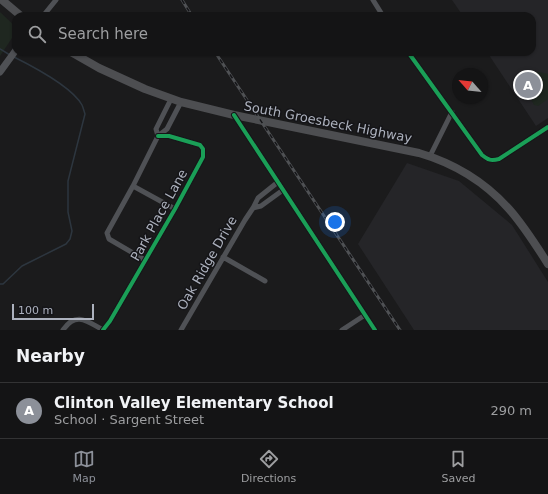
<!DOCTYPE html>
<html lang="en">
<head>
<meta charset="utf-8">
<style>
  body { margin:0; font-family:"DejaVu Sans",sans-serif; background:#1d1d1e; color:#f1f3f6 }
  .compass { position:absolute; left:452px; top:68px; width:36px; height:36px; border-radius:50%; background:#141415; box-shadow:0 1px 3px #0004; rotate:297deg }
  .scale { position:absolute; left:12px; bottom:10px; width:82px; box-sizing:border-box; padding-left:4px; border:2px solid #acb1bd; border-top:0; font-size:11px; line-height:14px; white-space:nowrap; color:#acb1bd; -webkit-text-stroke:3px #151518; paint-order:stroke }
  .you { position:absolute; left:335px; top:222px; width:14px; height:14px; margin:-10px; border:3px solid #fff; border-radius:50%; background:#1a73e8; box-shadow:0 0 0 6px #1a73e833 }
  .badge { display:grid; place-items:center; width:26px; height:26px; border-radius:50%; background:#8c9099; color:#fff; font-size:13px; font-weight:700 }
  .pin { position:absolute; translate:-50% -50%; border:2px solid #fff; box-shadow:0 1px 4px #0006 }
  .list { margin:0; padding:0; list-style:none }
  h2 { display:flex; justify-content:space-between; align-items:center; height:52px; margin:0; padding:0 16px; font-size:17px }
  h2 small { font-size:13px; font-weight:400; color:#9d9ea0 }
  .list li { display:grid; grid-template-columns:26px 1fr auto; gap:12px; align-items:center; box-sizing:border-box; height:56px; padding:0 16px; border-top:1px solid #333334 }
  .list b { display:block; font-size:15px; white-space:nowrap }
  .list p { margin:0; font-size:13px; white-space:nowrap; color:#9d9ea0 }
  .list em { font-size:13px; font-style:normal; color:#9d9ea0 }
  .icon { flex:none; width:22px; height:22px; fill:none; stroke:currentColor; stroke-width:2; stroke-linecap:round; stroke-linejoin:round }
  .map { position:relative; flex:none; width:548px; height:330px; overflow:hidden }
  .search { position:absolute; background:#141415; box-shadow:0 1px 3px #0004; left:12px; right:12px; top:12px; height:44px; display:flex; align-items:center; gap:10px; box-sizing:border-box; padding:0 14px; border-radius:12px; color:#9d9ea0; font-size:15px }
  .sheet { height:108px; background:#141415 }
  nav { display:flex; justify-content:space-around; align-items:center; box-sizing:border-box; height:56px; border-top:1px solid #333334; background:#141415; font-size:11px; color:#9d9ea0 }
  nav a { display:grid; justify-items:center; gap:2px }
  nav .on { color:#8c9099 }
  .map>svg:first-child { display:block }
  .built { fill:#252528 }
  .green { fill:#1f2720 }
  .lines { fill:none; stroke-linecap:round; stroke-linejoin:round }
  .stream { stroke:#2d363f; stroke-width:1.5 }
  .minor { stroke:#4f5155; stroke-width:5 }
  .tertiary { stroke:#4f5155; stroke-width:7 }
  .primary { stroke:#4d4e51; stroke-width:8 }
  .rail-casing { stroke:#4f5154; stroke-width:3 }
  .rail { stroke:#151518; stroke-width:1.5; stroke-dasharray:4.5; stroke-linecap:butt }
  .cycleway-casing { stroke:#151518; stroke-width:6 }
  .cycleway { stroke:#1a9f57; stroke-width:4 }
  .labels { text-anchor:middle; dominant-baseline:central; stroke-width:3; stroke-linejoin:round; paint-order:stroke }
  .street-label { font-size:13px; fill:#acb1bd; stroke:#151518 }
</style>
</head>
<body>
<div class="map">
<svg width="548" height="330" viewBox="0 0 548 330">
  <rect width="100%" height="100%" fill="#1b1b1c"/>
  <path class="built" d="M 452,0 L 548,0 L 548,118 L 536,126 L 487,52 L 532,52 L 532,16 L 463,16 Z
    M 407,163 L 459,181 L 512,225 L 548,282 L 548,330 L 414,330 L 358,244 Z"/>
  <path class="green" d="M 0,12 L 16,27 L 16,32 L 0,56 Z
    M 539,72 L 548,74 L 548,99 L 538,106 L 534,105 L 523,84 L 533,73 Z"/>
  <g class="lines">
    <path class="stream" d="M 0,49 L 10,55
      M 0,284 L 3,284 L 22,266 L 66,244 L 70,239 L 72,231 L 68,212 L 68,181 L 85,114 C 84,111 83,107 82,105 C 72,87 32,66 14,57"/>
    <path class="minor" d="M 373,0 L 383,16
      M 43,16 L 56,0
      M 408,52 L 482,155 C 488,160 491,161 499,159 L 548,127
      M 234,115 L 375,330
      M 158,136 L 156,129 L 171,99
      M 430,156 L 452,112
      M 133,186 L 175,209
      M 253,208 L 261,206 L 283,190
      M 223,257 L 265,281
      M 145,260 L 109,239 L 107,233 L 133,186 L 158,136 L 167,129 L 181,102
      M 63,330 C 76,311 87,321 103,330
      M 103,330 L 110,321 L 175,209 L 203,157 L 203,149 L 200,145 L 169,136 L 158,136
      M 181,330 L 245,220 L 253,208 L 258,198 L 278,182
      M 342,330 L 365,315"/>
    <path class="tertiary" d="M 0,72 L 16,50"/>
    <path class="primary" d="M 2,0 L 21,16
      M 71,52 L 99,68 L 145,89 L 181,102 L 234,115 L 419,153 C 453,163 485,182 509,209 C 524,226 536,245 548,264"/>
    <defs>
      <path id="rail" d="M 182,0 L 192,16
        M 215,52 L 400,330"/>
    </defs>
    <use href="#rail" class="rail-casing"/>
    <use href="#rail" class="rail"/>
    <defs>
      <path id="cycleway" d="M 408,52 L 482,155 C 488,160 491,161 499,159 L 548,127
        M 234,115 L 375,330
        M 103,330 L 110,321 L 175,209 L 203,157 L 203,149 L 200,145 L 169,136 L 158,136"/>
    </defs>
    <use href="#cycleway" class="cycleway-casing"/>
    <use href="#cycleway" class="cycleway"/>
  </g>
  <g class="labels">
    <g class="street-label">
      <text transform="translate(328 122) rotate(11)">South Groesbeck Highway</text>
      <text transform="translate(159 215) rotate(-61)">Park Place Lane</text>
      <text transform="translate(207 263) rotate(-60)">Oak Ridge Drive</text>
    </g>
  </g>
</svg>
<svg class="compass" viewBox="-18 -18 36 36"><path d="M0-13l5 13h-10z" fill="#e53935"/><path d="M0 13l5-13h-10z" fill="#9d9ea0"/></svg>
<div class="scale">100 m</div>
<div class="you"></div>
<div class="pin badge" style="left:528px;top:85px">A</div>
<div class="search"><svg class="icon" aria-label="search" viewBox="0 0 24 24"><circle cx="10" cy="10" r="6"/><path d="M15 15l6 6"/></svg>Search here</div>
</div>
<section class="sheet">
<h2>Nearby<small></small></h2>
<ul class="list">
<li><span class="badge">A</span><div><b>Clinton Valley Elementary School</b><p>School · Sargent Street</p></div><em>290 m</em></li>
</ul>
</section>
<nav>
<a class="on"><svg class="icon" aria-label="map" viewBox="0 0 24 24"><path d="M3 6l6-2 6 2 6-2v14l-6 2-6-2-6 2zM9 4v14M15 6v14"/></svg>Map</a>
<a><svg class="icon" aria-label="directions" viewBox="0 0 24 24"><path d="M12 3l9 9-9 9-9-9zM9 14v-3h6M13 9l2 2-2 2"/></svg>Directions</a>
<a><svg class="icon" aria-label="saved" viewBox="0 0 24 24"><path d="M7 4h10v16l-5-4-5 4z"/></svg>Saved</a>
</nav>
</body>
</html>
